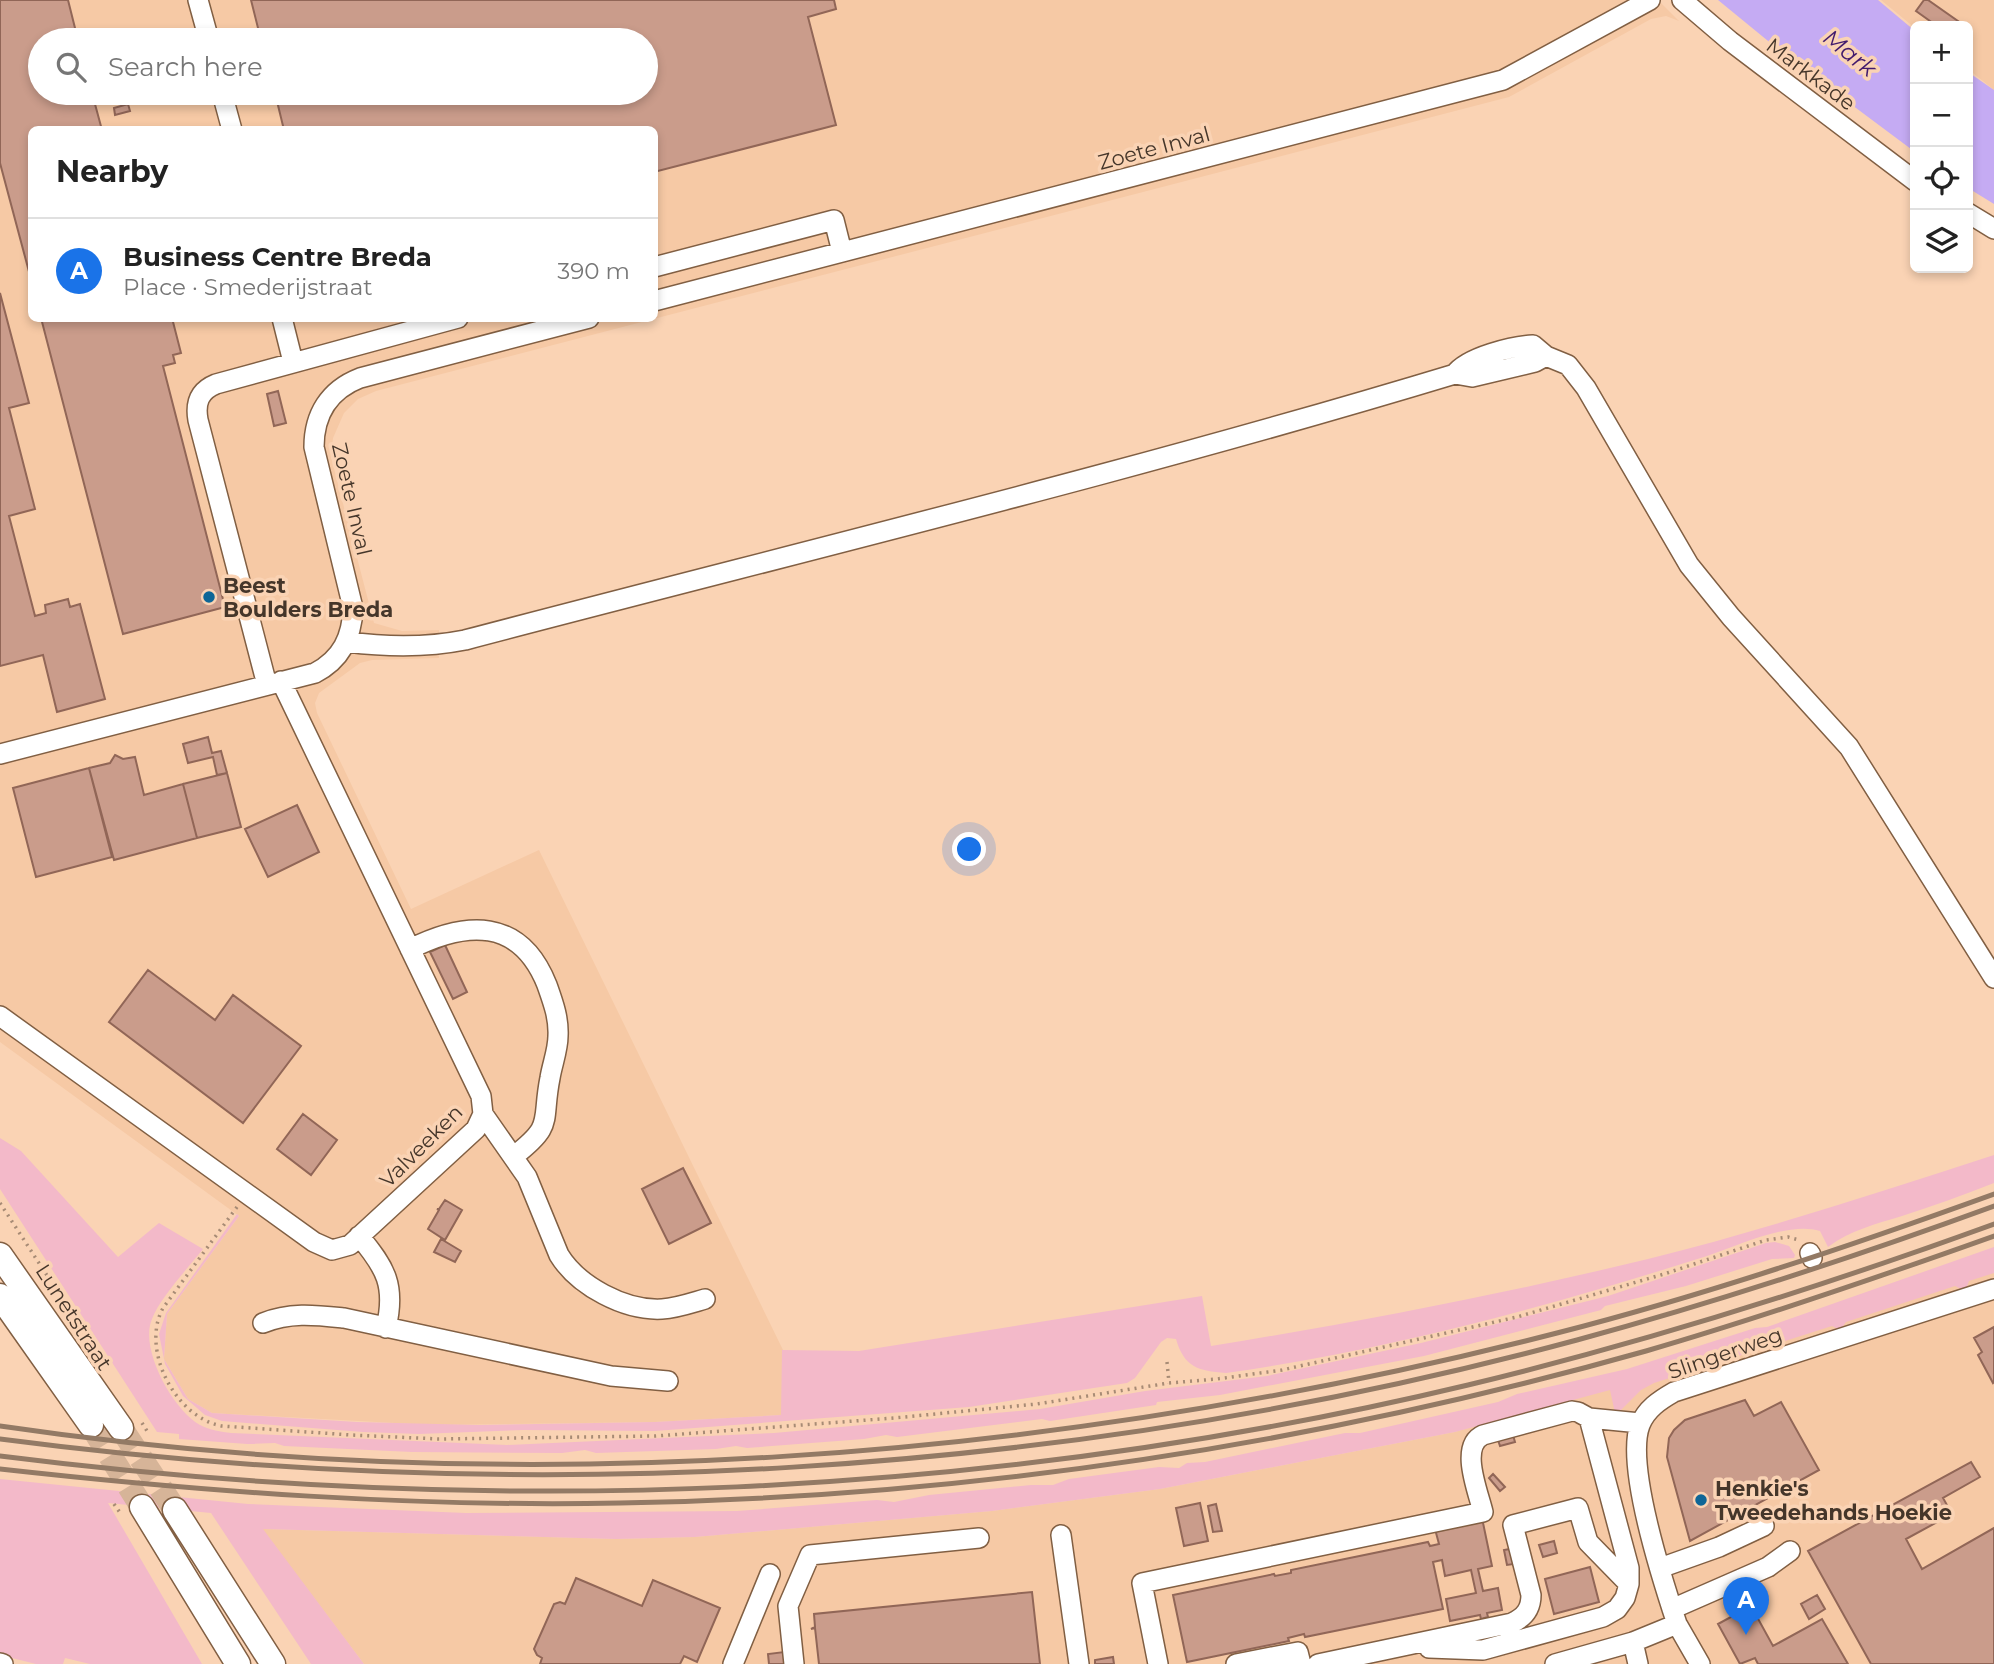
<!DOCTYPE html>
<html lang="en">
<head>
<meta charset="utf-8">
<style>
  body { margin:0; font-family:Montserrat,sans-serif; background:#f2f2f2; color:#222 }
  .controls { position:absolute; right:21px; top:21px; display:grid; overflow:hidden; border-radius:10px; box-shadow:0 4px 10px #0003 }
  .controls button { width:63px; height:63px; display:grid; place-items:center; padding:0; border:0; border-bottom:2px solid #e0e0e0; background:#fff; color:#222; font:35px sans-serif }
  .you { position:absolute; left:970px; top:850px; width:24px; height:24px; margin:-18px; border:5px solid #fff; border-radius:50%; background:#1a73e8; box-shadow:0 0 0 10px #1a73e833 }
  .badge { display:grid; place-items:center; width:46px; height:46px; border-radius:50%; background:#1a73e8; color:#fff; font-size:23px; font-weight:700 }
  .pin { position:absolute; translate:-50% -58px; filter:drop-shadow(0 2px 4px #0008) }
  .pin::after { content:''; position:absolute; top:37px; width:24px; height:21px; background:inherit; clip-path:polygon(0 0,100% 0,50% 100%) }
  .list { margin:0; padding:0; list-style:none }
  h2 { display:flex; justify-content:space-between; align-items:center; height:91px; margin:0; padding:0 28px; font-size:30px }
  h2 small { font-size:23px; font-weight:400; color:#767676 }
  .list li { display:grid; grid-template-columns:46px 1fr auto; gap:21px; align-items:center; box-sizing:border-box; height:105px; padding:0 28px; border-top:2px solid #e0e0e0 }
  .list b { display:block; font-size:26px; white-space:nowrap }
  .list p { margin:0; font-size:23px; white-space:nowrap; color:#767676 }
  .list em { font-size:23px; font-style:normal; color:#767676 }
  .icon { flex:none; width:38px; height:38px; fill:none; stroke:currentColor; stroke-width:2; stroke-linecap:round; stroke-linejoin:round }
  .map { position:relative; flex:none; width:1994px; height:1664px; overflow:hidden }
  .search { position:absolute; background:#fff; box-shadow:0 4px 10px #0003; left:28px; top:28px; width:630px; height:77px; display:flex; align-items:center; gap:18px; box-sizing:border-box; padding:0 24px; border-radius:38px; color:#767676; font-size:26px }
  .panel { position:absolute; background:#fff; box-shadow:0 4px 10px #0003; left:28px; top:126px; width:630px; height:196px; border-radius:10px }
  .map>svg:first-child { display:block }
  .built { fill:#f6c9a5; fill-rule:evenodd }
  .green { fill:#f3b9c9 }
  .water { fill:#c5abf3 }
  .building { fill:#ca9c8b; stroke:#916657; stroke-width:2 }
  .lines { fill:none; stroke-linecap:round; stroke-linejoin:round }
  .major-tunnel { stroke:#d6b498; stroke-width:24; stroke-dasharray:24 12; stroke-linecap:butt }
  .minor-casing { stroke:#815f43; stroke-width:22 }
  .major-casing { stroke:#815f43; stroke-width:27 }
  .path { stroke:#a78b75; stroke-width:3.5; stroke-dasharray:2 5; stroke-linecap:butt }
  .minor { stroke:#fff; stroke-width:19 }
  .major { stroke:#fff; stroke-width:24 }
  .rail { stroke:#937a65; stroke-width:5 }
  .poi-dot { fill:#0f6697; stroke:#fad3b4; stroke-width:2.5 }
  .labels { text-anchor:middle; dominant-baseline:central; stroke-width:7; stroke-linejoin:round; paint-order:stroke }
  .street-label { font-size:21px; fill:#45362a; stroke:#fad3b4 }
  .poi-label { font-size:21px; font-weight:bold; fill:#45362a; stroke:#fad3b4; text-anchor:start }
  .water-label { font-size:23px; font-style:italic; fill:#421b6d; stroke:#fad3b4 }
</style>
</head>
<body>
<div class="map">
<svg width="1994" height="1664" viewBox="0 0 1994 1664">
  <rect width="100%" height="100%" fill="#fad3b4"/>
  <path class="built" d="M 0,0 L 1658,0 L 1679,21 L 1666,16 L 1651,19 L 1509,97 L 376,391 L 358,399 L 344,413 L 333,438 L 331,457 L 374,623 L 402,631 L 439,630 L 439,658 L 372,660 L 360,663 L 319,693 L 315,703 L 317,713 L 411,909 L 539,850 L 783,1350 L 782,1415 L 655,1422 L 431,1425 L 212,1413 L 188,1399 L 164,1359 L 167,1314 L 239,1216 L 0,1042 ZM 40,40 L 646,40 L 646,93 L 40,93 ZM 32,130 L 654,130 L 654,318 L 32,318 Z
    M 1881,0 L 1994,0 L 1994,90 L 1968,69 L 1968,26 L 1915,28 Z
    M 1994,1268 L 1994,1664 L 364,1664 L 262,1529 L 616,1539 L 695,1537 L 992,1511 L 1160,1489 L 1455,1432 Z"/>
  <path class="green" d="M 0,1138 L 21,1151 L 118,1257 L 159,1223 L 203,1249 C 188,1268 160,1298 152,1319 C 139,1349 173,1410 200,1425 C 210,1430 221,1432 231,1433 L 507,1445 L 774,1433 L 1040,1409 L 1145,1391 L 1267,1376 L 1421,1343 L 1608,1296 L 1766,1243 L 1775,1242 L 1789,1246 L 1795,1255 L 1794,1258 L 1772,1259 L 1686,1286 L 1605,1306 L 1601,1310 L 1424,1356 L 1220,1395 L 1157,1402 L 1156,1405 L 1050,1421 L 1042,1419 L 897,1437 L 886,1435 L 864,1439 L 747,1448 L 736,1446 L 716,1449 L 596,1453 L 585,1450 L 562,1453 L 412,1452 L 284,1446 L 275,1443 L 247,1444 L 179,1439 L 179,1434 L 157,1432 L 0,1189 Z
    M 1994,1155 L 1994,1183 C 1964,1195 1933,1206 1902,1216 C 1876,1224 1851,1230 1828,1247 L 1820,1231 C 1789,1221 1737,1246 1707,1256 C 1550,1306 1389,1350 1226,1373 C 1198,1371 1184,1367 1176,1339 L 1167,1338 L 1161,1342 L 1135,1378 L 1127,1383 L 969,1407 L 655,1431 L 523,1430 L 419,1434 L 363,1432 L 222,1421 L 205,1415 L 183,1396 L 165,1364 L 159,1334 L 166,1313 L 237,1214 L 239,1216 L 167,1314 L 164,1359 L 188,1399 L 212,1413 L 357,1422 L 478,1425 L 655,1422 L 781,1415 L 782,1350 L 859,1351 L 1202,1296 L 1211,1346 C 1358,1322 1504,1294 1648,1259 C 1765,1230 1880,1192 1994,1155 Z
    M 1994,1247 L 1994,1273 L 1969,1281 L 1966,1289 L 1963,1290 L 1955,1286 L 1846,1322 L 1840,1330 L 1832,1326 L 1654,1383 L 1641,1390 L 1618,1413 L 1615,1413 L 1610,1390 L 1455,1432 L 1160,1489 L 992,1511 L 695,1537 L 616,1539 L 263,1529 L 364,1664 L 311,1664 L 211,1513 L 108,1503 L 202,1664 L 90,1664 L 65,1658 L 63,1664 L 36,1664 L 0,1655 L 0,1479 L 248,1504 L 466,1513 L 737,1511 L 877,1500 L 894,1502 L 929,1495 L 1031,1485 L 1053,1485 L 1069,1479 L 1159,1467 L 1179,1468 L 1187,1463 L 1205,1462 L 1345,1433 L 1360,1433 L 1498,1402 L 1517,1394 L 1627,1369 L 1755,1328 L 1767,1327 Z"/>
  <path class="water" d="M 1718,0 L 1878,0 L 1915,31 L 1915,152 L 1789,58 Z
    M 1968,72 L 1994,90 L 1994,204 L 1968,188 Z"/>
  <path class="building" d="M 0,0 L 68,0 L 78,40 L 40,40 L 40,93 L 92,93 L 102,130 L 32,130 L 32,283 L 0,163 Z
    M 251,0 L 834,0 L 836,9 L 808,17 L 836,125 L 654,172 L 654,130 L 284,130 L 275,93 L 646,93 L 646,40 L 261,40 Z
    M 1924,0 L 1928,0 L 1965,26 L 1937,26 L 1916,11 Z
    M 128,104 L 130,111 L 115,115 L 114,108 Z
    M 0,293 L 29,403 L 9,408 L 35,509 L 9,516 L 35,616 L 46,613 L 45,605 L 68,599 L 70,607 L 80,604 L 105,699 L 57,712 L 43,655 L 0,666 Z
    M 41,318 L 172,318 L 181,353 L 173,355 L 175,363 L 163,366 L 225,607 L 123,634 Z
    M 278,391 L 286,423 L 274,426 L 267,394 Z
    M 208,737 L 212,753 L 221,751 L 227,773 L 217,775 L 213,757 L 188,763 L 183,744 Z
    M 115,755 L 123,759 L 135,757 L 144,795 L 183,784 L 197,838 L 114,860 L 89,768 L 110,763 Z
    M 89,768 L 112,857 L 36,877 L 13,788 Z
    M 227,773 L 241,827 L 197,838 L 183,784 Z
    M 297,805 L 319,852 L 268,877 L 245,829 Z
    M 445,945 L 467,992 L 453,999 L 430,952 Z
    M 148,970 L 215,1020 L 233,995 L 301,1046 L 243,1123 L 109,1022 Z
    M 303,1114 L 337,1140 L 311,1175 L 277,1149 Z
    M 683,1168 L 711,1223 L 669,1244 L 642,1189 Z
    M 445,1200 L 462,1210 L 445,1240 L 428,1229 L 439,1210 L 437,1209 L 439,1209 Z
    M 441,1239 L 461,1251 L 455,1262 L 434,1252 Z
    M 1994,1327 L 1994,1382 L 1993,1383 L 1978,1355 L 1982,1352 L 1974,1338 Z
    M 1745,1400 L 1754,1416 L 1781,1402 L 1819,1470 L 1690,1541 L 1667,1457 L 1669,1438 L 1674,1430 L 1685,1420 Z
    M 1513,1435 L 1515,1442 L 1500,1446 L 1498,1440 Z
    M 1971,1462 L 1980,1477 L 1943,1498 L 1952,1514 L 1906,1539 L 1922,1569 L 1994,1528 L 1994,1664 L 1871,1664 L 1808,1551 Z
    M 1493,1474 L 1505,1487 L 1500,1491 L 1489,1478 Z
    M 1200,1503 L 1208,1541 L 1184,1546 L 1176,1508 Z
    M 1216,1504 L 1222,1531 L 1213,1532 L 1208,1506 Z
    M 1482,1518 L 1492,1566 L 1478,1569 L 1483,1591 L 1498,1588 L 1502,1610 L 1487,1613 L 1488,1617 L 1481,1619 L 1480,1615 L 1450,1621 L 1446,1599 L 1476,1593 L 1471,1570 L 1445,1576 L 1442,1560 L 1433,1562 L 1443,1609 L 1305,1637 L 1304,1634 L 1288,1638 L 1289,1641 L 1187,1662 L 1173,1595 L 1274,1574 L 1275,1576 L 1291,1573 L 1291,1570 L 1428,1542 L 1430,1546 L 1439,1544 L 1435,1529 Z
    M 1554,1541 L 1557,1553 L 1543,1557 L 1539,1545 Z
    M 1510,1549 L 1514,1564 L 1507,1565 L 1504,1550 Z
    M 1590,1567 L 1599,1602 L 1554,1614 L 1545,1579 Z
    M 576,1578 L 642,1606 L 653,1580 L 720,1608 L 697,1662 L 684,1656 L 680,1664 L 540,1664 L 542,1658 L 537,1655 L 534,1649 L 554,1604 L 560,1602 L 565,1604 Z
    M 1032,1592 L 1040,1664 L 819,1664 L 815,1628 L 811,1629 L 815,1627 L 814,1614 Z
    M 1817,1595 L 1825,1609 L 1809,1619 L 1801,1604 Z
    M 1751,1606 L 1773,1646 L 1822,1619 L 1848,1664 L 1758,1664 L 1755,1658 L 1740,1664 L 1718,1624 Z
    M 784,1652 L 785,1664 L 769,1664 L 768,1654 Z
    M 1113,1657 L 1114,1664 L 1095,1664 L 1095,1660 Z"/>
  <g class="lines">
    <path class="major-tunnel" d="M 91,1425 L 142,1507
      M 121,1428 L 175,1510"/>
    <defs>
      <path id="minor" d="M 198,0 L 209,40
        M 1682,0 L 1730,41 L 1915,181
        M 222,93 L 232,130
        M 1968,213 L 1994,229
        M 654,267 L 834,220 L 842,252
        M 654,301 L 1503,80 L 1650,0
        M 282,318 L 293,362
        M 1455,374 C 1467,357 1513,346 1533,345 L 1546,356
        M 347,642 C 387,647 425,648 465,640 C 795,553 1128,473 1455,374 L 1472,377 L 1535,362 L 1546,356 L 1568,365 L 1586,388 L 1689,565 L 1731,617 L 1849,747 L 1994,978
        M 267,685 L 198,420 C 195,403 199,391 216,384 L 458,318
        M 0,754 L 315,673 C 342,659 352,637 353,608 L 314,447 C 314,415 329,390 360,378 L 589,318
        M 410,949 C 466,921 520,917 547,985 C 553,1002 559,1018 558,1036 C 558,1050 552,1065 550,1078 C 541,1123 555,1124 514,1156
        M 0,1016 L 314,1242 L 332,1250 L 350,1245 L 476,1129 L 483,1114 L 481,1096 L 281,681
        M 483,1114 L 527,1177 L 559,1255 C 578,1286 625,1311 662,1309 C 677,1308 691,1303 705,1299
        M 359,1236 C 386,1268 396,1286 386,1328
        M 1810,1253 L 1812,1258
        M 263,1323 C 290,1312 315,1315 344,1318 L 611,1376 L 668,1381
        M 1061,1535 L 1079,1664
        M 1660,1568 L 1719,1547 L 1764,1526
        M 1672,1609 L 1768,1567 L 1790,1551
        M 1677,1624 L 1700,1664
        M 1633,1642 L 1638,1664
        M 1429,1648 L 1483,1650 L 1603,1617 L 1617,1609 L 1625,1598 L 1629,1584 L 1629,1568 L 1589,1418
        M 0,1663 L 3,1664
        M 733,1664 L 770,1574
        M 794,1664 L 788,1606 L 810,1555 L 979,1538
        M 1158,1664 L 1142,1583 L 1483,1512 C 1478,1491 1459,1446 1483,1435 L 1572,1411 L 1578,1412 L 1589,1418 L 1640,1423
        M 1236,1664 L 1298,1652 L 1301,1664
        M 1318,1664 L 1512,1623 C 1525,1617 1531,1609 1531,1595 L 1513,1525 L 1578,1508 L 1588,1542 L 1629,1584
        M 1555,1664 L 1633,1642 L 1677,1624 C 1663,1582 1625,1465 1640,1425 C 1646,1409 1660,1400 1674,1392 L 1994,1289"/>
      <path id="major" d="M 0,1255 L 121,1428
        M 0,1296 L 91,1425
        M 142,1507 L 238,1664
        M 175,1510 L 273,1664"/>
    </defs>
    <use href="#minor" class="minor-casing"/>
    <use href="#major" class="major-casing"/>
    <path class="path" d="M 0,1203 L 98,1354
      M 237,1207 L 163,1308 C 140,1350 176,1418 222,1426 L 351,1435 L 439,1439 L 656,1436 L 894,1418 L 1037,1404 L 1169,1383 L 1217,1379 L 1282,1370 L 1517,1317 L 1664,1274 L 1766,1240 L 1788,1237 L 1799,1240
      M 1167,1362 L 1169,1383
      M 142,1423 L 147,1431
      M 114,1504 L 121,1514"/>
    <use href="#minor" class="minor"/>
    <use href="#major" class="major"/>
    <path class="rail" d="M 0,1426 C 515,1502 1054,1462 1557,1333 C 1705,1295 1850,1246 1994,1194
      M 0,1439 C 525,1508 1064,1478 1577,1340 C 1718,1302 1857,1256 1994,1206
      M 0,1456 C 489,1518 987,1500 1468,1385 C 1647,1342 1821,1287 1994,1224
      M 0,1469 C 206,1492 412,1507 620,1503 C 966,1497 1313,1445 1646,1351 C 1763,1317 1879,1277 1994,1236"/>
  </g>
  <g class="poi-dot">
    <circle cx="209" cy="597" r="7"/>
    <circle cx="1701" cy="1500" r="7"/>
  </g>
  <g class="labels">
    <g class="street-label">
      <text transform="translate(1811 74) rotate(37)">Markkade</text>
      <text transform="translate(1154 148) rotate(-15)">Zoete Inval</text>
      <text transform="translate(352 499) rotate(77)">Zoete Inval</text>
      <text transform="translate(421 1146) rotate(-45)">Valveeken</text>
      <text transform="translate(74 1317) rotate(57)">Lunetstraat</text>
      <text transform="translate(1725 1353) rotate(-19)">Slingerweg</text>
    </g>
    <g class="poi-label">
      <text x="223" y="585">Beest<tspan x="223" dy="24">Boulders Breda</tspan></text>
      <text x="1715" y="1488">Henkie's<tspan x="1715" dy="24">Tweedehands Hoekie</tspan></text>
    </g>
    <g class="water-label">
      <text transform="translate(1850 53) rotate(39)">Mark</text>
    </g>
  </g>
</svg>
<div class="controls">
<button>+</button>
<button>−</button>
<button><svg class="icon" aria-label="locate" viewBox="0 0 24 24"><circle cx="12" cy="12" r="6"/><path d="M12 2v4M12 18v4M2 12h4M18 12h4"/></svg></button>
<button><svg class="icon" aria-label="layers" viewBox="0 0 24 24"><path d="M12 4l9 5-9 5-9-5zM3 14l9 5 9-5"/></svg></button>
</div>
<div class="you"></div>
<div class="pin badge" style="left:1746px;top:1635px">A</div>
<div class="search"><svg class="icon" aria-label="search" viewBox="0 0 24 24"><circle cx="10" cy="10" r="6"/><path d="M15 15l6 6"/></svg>Search here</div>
<section class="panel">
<h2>Nearby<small></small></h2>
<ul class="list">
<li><span class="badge">A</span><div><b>Business Centre Breda</b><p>Place · Smederijstraat</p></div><em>390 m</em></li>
</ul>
</section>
</div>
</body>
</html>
